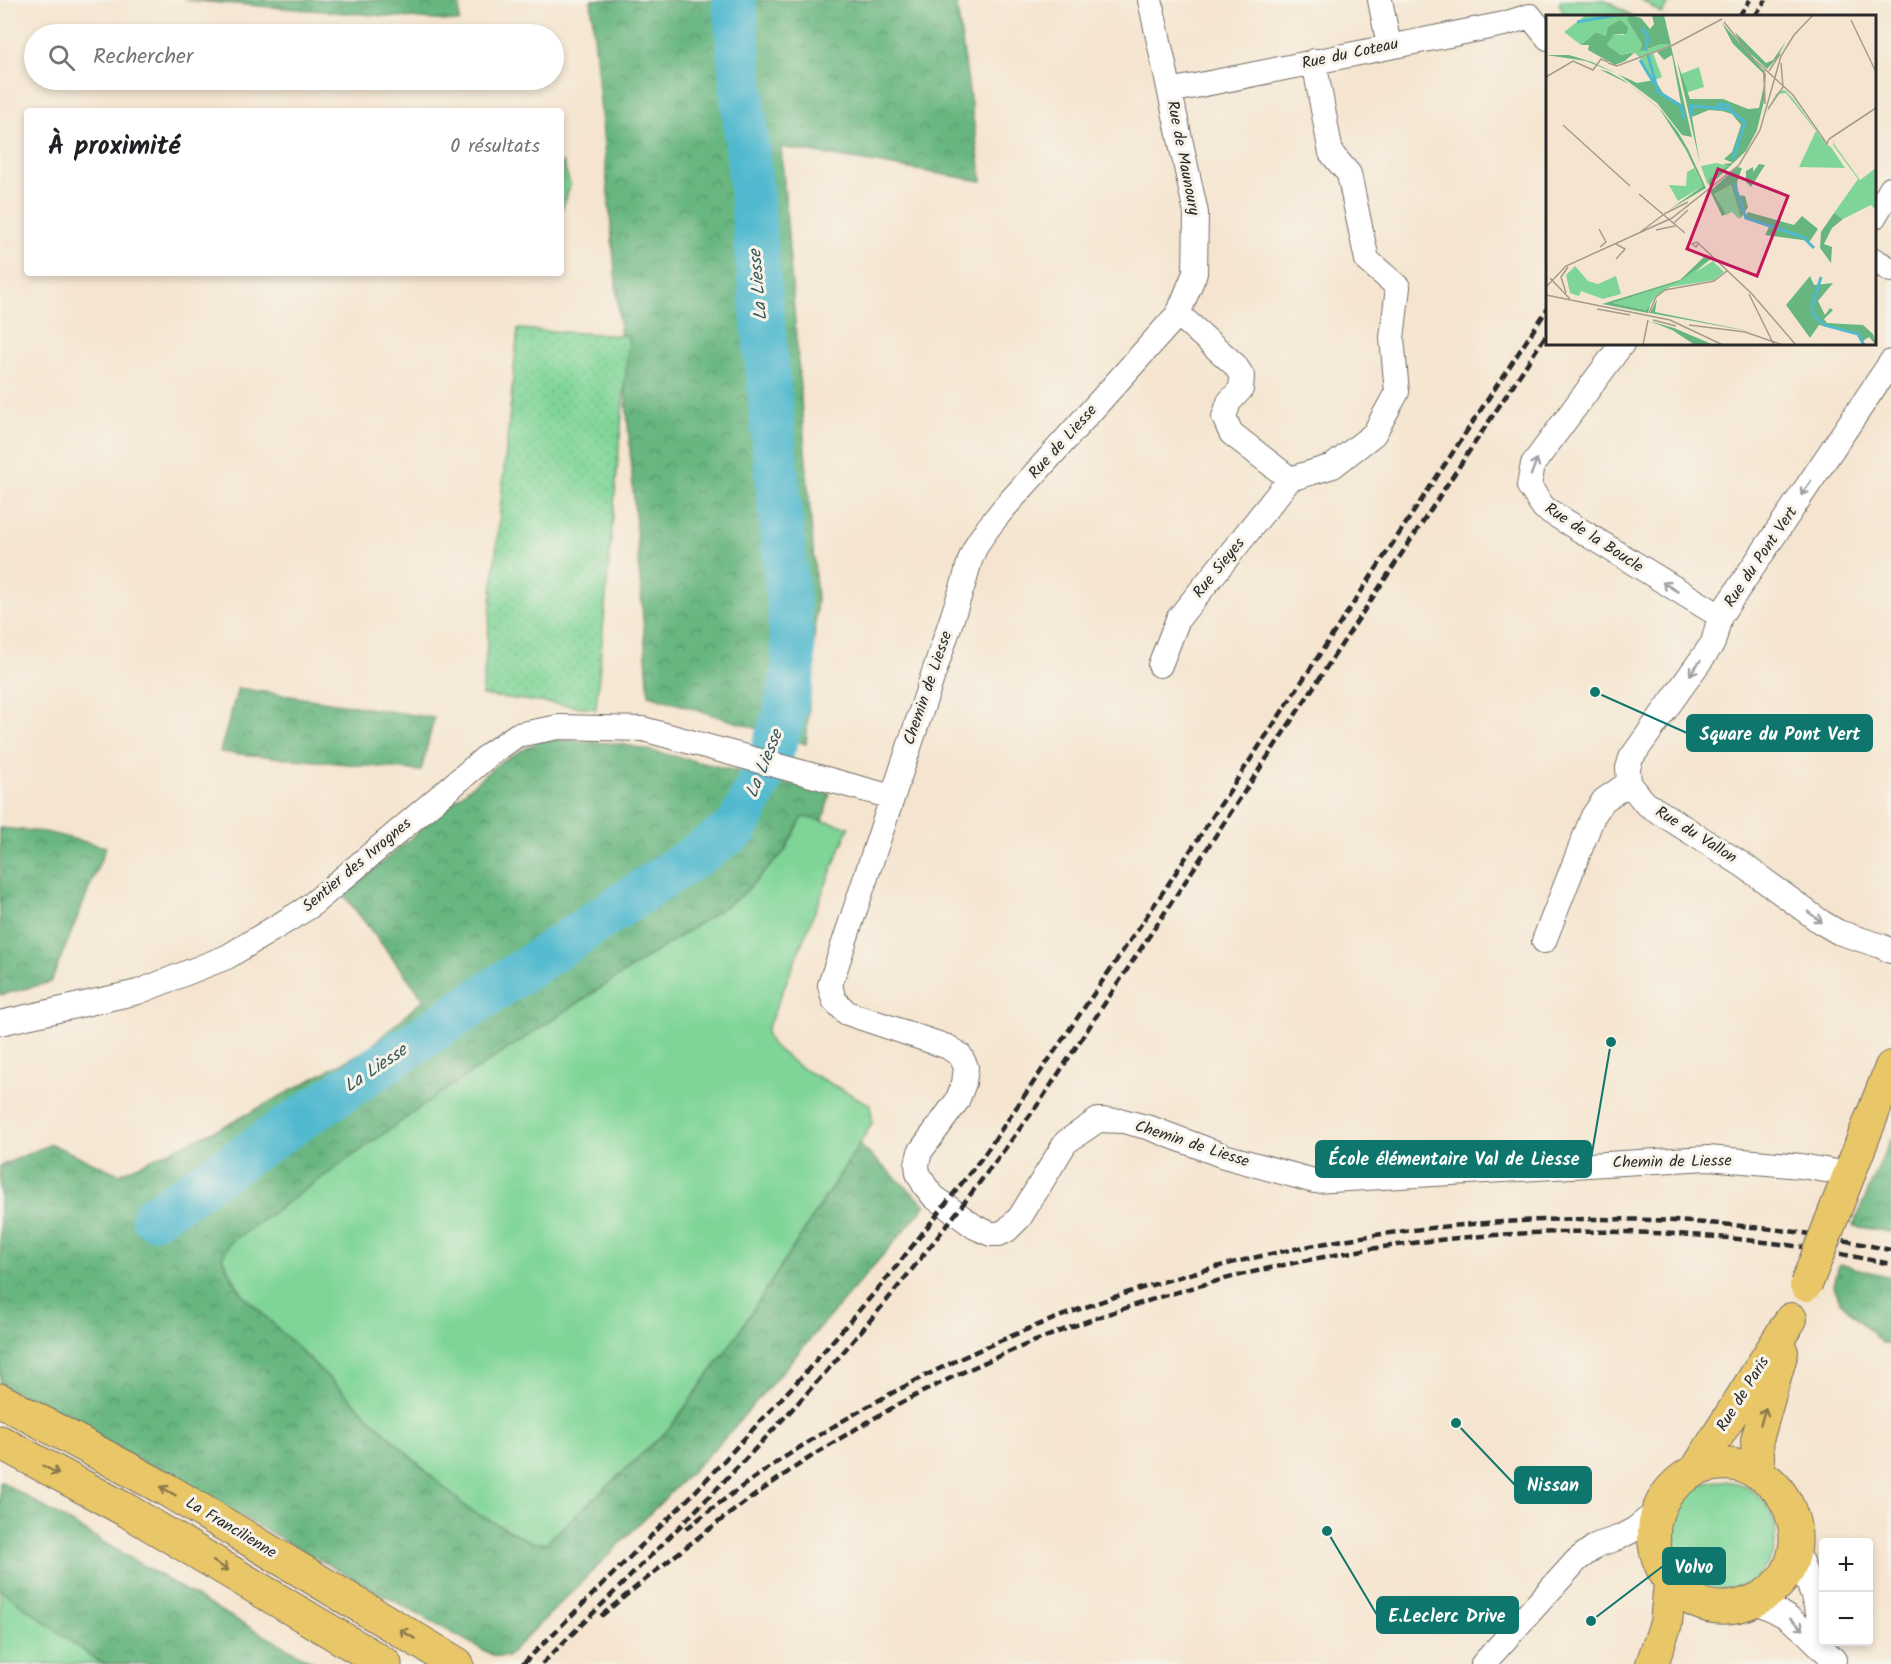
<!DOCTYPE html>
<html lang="fr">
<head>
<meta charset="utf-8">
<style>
  body { margin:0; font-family:Kalam,sans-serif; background:#f2f2f2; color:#202124 }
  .controls { position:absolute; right:18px; bottom:18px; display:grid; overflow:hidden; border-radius:6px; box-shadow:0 3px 9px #0003 }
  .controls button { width:54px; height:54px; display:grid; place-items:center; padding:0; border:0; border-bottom:2px solid #e0e0e0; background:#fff; color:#202124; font:30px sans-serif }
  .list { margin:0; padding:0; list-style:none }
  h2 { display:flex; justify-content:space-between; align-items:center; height:78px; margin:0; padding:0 24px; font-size:26px }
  h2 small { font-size:20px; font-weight:400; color:#757577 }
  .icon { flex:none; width:33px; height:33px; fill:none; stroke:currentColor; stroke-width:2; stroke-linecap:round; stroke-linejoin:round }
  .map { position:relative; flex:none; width:1891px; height:1664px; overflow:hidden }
  .search { position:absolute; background:#fff; box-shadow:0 3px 9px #0003; left:24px; top:24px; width:540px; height:66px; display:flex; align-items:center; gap:15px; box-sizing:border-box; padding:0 21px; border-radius:33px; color:#757577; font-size:22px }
  .panel { position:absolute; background:#fff; box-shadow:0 3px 9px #0003; left:24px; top:108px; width:540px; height:168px; border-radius:6px }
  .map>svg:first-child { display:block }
  .green { fill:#7fd598; stroke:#558062; stroke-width:1.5 }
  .forest { fill:url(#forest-crowns); stroke:#497056; stroke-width:1.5 }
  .garden { fill:url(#garden-dots); stroke:#558062; stroke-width:1.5 }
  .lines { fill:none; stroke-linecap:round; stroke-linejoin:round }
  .river { stroke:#51b9cf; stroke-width:44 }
  .minor-casing { stroke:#726c65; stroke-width:26 }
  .major-casing { stroke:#726c65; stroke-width:34 }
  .highway-casing { stroke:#726c65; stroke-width:35 }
  .minor { stroke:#fff; stroke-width:24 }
  .major { stroke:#e9c769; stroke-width:32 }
  .highway { stroke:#e9c769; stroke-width:33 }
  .rail { stroke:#2b2b2b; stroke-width:4.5; stroke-dasharray:9 4.5; stroke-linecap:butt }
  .major-bridge-casing { stroke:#726c65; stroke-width:34; stroke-linecap:butt }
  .major-bridge { stroke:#e9c769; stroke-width:32 }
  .oneway { stroke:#a0a0a0 }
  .oneway2 { stroke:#8a794a }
  .labels { text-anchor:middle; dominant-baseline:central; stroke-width:6; stroke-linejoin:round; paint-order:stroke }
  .street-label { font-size:16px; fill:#2b2b2b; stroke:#f7f3e8 }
  .water-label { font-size:18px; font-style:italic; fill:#36565c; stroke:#f7f3e8 }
  .inset-river { fill:none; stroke:#51b9cf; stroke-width:3 }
  .inset-road { fill:none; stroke:#a49b8e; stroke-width:1.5 }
  .view { fill:#c2185b; fill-opacity:0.15; stroke:#c2185b; stroke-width:3 }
  .inset-edge { fill:none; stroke:#2b2b2b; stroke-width:3 }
  .leader { fill:none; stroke:#0f766e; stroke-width:2 }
  .callout-dot { fill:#0f766e; stroke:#f7f3e8; stroke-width:2 }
  .callout { fill:#0f766e; stroke:#0f766e; stroke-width:2 }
  .callout-label { font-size:18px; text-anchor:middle; font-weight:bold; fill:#fff }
</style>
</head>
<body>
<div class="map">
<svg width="1891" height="1664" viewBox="0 0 1891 1664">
  <defs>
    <pattern id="forest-crowns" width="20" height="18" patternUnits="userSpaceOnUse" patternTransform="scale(1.5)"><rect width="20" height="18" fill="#67b680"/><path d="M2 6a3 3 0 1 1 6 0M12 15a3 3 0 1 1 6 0" fill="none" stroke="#559469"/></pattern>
    <pattern id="garden-dots" width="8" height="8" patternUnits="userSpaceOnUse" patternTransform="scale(1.5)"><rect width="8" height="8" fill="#7fd598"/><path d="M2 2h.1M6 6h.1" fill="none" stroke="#6eb783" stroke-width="1.8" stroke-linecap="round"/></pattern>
  </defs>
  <rect width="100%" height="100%" fill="#f7f3e8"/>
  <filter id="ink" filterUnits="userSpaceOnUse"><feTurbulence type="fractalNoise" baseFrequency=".0167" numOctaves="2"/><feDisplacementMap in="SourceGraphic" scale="12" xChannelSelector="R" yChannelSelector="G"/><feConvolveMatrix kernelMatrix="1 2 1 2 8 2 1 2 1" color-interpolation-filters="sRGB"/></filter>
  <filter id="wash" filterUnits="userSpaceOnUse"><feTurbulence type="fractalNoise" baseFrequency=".008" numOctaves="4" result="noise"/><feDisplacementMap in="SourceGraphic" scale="24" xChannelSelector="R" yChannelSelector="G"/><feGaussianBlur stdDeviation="1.35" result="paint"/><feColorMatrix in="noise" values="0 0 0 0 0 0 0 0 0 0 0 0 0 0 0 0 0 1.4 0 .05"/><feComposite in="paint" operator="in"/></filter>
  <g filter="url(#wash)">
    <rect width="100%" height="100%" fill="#f5e5d0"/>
    <path class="green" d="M 1561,0 L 1606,0 L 1631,16 L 1565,16 L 1559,3 Z
      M 1642,0 L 1671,0 L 1662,14 Z
      M 561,162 L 563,162 L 570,185 L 561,212 Z
      M 803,816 L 849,827 L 766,1032 L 771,1044 L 801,1068 L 871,1105 L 872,1124 L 733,1341 L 670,1428 L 546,1543 L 533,1543 L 468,1509 L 416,1462 L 242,1294 L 222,1257 L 230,1243 L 445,1090 L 741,896 L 784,852 Z
      M1668 1535a54 54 0 1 1 108 0a54 54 0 1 1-108 0Z
      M 0,1589 L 95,1659 L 106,1664 L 0,1664 Z"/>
    <path class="forest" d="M 184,0 L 460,0 L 459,22 Z
      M 591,0 L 956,0 L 982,181 L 781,147 L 817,599 L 806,744 L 649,695 L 624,373 Z
      M 238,688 L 434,718 L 421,771 L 220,752 Z
      M 543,739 L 622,744 L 830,793 L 823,821 L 803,817 L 784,852 L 741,896 L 445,1090 L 230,1243 L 222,1257 L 226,1267 L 242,1294 L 416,1462 L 468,1509 L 533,1543 L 546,1543 L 670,1428 L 733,1341 L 859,1145 L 926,1205 L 722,1441 L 507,1657 L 494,1656 L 0,1384 L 0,1166 L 51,1144 L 119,1174 L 229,1124 L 368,1049 L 424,999 L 344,895 L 500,762 Z
      M 0,828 L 45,832 L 106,847 L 51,982 L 0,995 Z
      M 1891,1138 L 1891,1232 L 1853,1226 Z
      M 1839,1264 L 1891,1277 L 1891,1344 L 1882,1343 L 1840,1301 L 1834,1286 Z
      M 0,1481 L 203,1601 L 316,1664 L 106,1664 L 95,1659 L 0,1589 Z"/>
    <path class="garden" d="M 518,329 L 629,336 L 596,709 L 482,695 Z"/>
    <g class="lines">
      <path class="river" d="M 153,1217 L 737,828 C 764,775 786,726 794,666 L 734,0"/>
    </g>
  </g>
  <g filter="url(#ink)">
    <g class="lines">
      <defs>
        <path id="minor" d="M 1150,0 L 1196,213 L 1195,273 L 1178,314 L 1004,508 C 983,534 972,545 965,579 L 830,985 L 834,1000 L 847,1013 L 948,1047 L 960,1055 L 966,1067 L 964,1083 L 957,1101 L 920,1152 L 917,1164 L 918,1173 L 925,1186 L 934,1197 L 975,1227 L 991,1234 L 999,1234 L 1007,1230 L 1020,1217 L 1066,1142 L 1098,1120 L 1123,1121 L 1150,1128 L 1224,1156 L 1314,1181 L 1708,1158 L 1801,1166 L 1849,1174
          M 1380,0 L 1389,46
          M 1530,16 L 1548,38
          M 1170,91 L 1504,24 L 1530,16
          M 1874,217 L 1891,189
          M 1874,260 L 1891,270
          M 1178,314 L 1235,365 L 1242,376 L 1241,389 L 1229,402 L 1224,417 L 1231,433 L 1290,479 L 1333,466 L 1374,434 L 1397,392 L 1392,338 L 1398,287 L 1367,260 L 1349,174 L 1331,153 L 1314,61
          M 1622,344 L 1533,464 L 1529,486 L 1544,508 L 1720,616
          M 1160,665 L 1178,619 L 1290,479
          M 1629,783 L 1628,768 L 1631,758 L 1713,643 L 1720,616 L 1891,362
          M 1629,783 L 1645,803 L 1743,865 L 1821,922 L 1838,932 L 1881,946 L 1891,951
          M 1544,941 L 1593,816 L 1604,800 L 1629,783
          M 0,1023 L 138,992 L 227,957 L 309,907 L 491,753 L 517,735 L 559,727 L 643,729 L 892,797
          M 1795,1544 L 1824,1629
          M 1751,1601 C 1791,1613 1806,1632 1834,1660
          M 1483,1664 L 1577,1560 L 1597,1545 L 1618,1538 L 1635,1529 L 1658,1511"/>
        <path id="major" d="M 1836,1208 L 1891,1067
          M 1696,1470 C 1785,1436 1837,1565 1753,1601 C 1668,1637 1611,1514 1696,1470 L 1791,1319
          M 1759,1474 L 1757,1440 L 1782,1352
          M 1652,1664 L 1666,1623 L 1670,1582"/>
        <path id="highway" d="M 0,1400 L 167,1490 L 457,1664
          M 0,1442 L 126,1510 L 385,1664"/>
      </defs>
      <use href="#minor" class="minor-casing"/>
      <use href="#major" class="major-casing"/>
      <use href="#highway" class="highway-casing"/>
      <use href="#minor" class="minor"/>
      <use href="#major" class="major"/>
      <use href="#highway" class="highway"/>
      <path class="rail" d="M 1739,16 L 1750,0
        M 1755,16 L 1766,0
        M 686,1529 C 996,1281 1405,1181 1796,1232 C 1828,1236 1860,1244 1891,1250
        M 601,1616 C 685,1546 771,1478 866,1423 C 932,1384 1002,1353 1074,1326 C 1306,1241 1550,1211 1795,1246 C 1827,1250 1859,1258 1891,1264
        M 523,1664 L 694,1493 L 805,1373 L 888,1277 L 984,1155 L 1163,892 L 1548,308
        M 542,1664 C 634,1572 728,1481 815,1384 C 895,1295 968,1199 1039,1103 L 1548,332"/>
      <defs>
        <path id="major-bridge" d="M 1806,1285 L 1836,1208"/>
      </defs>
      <use href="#major-bridge" class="major-bridge-casing"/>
      <use href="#major-bridge" class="major-bridge"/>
    </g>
    <defs><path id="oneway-shaft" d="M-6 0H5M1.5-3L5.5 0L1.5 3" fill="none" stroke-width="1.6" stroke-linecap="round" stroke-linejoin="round" transform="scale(1.5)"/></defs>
    <g class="oneway">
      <use href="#oneway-shaft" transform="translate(1534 467) rotate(-70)"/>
      <use href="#oneway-shaft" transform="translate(1806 488) rotate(124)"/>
      <use href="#oneway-shaft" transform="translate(1670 587) rotate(-149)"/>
      <use href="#oneway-shaft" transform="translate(1695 668) rotate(126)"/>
      <use href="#oneway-shaft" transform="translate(1815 917) rotate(37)"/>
      <use href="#oneway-shaft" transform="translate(1797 1624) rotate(39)"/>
    </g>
    <g class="oneway2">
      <use href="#oneway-shaft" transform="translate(1763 1416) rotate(-73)"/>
      <use href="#oneway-shaft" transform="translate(51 1470) rotate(28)"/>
      <use href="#oneway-shaft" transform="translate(168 1491) rotate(-150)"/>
      <use href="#oneway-shaft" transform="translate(221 1566) rotate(31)"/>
      <use href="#oneway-shaft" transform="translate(407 1634) rotate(-149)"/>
    </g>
  </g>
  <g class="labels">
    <g class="street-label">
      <text transform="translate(1350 54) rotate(-12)">Rue du Coteau</text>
      <text transform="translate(1183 158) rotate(79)">Rue de Maunoury</text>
      <text transform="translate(1063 442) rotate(-48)">Rue de Liesse</text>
      <text transform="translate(1594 538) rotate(33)">Rue de la Boucle</text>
      <text transform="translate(1761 557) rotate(-56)">Rue du Pont Vert</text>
      <text transform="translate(1219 568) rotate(-51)">Rue Sieyes</text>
      <text transform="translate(928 688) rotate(-71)">Chemin de Liesse</text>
      <text transform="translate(1696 835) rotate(32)">Rue du Vallon</text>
      <text transform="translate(357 865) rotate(-40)">Sentier des Ivrognes</text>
      <text transform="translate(1192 1144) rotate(18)">Chemin de Liesse</text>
      <text transform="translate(1672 1162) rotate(-1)">Chemin de Liesse</text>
      <text transform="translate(1743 1394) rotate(-58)">Rue de Paris</text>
      <text transform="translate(231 1528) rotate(31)">La Francilienne</text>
    </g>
    <g class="water-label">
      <text transform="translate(759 285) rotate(-95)">La Liesse</text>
      <text transform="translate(765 764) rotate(-68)">La Liesse</text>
      <text transform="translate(376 1069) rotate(-34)">La Liesse</text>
    </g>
  </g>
  <g transform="translate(1546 15)">
    <rect width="330" height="330" fill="#f5e5d0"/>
    <path d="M 40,0 L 83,0 L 81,5 L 96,29 L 95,37 L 115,29 L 125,30 L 93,42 L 88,37 L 75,40 L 61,30 L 67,19 L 78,20 L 81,14 L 73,5 L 60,21 L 50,17 L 35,30 L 18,17 ZM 107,38 L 116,62 L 109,65 L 104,63 L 94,43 ZM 153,52 L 158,72 L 139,78 L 135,59 ZM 237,75 L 240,76 L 248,85 L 280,129 L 285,132 L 299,153 L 253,152 L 270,116 L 240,78 L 232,79 L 220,99 L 230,79 ZM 288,124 L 288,129 L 314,165 L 330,153 L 330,195 L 325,190 L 297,204 L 288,198 L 312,164 L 287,130 ZM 170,148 L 183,151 L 162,165 L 162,171 L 155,151 ZM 148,153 L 157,171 L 132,186 L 123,170 L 140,171 L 141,157 ZM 185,170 L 195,202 L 193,204 L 186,197 L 180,200 L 168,179 ZM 163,245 L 150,257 L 167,246 L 178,257 L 168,265 L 124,272 L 109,282 L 101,295 L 67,288 L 133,267 ZM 29,251 L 42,266 L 52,269 L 70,261 L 75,279 L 57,284 L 35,276 L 33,281 L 24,278 L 20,260 Z" fill="#7fd598"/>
    <path d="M 83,0 L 95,3 L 104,14 L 108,9 L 106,0 L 118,0 L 125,30 L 115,29 L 94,37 L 96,29 L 81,5 ZM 74,5 L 82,12 L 81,19 L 68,19 L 61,30 L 75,40 L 89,37 L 79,46 L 69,50 L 42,35 L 43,30 L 35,30 L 50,17 L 60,21 L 62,12 ZM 176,8 L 218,56 L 220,59 L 218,86 L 211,115 L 200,136 L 163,171 L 162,165 L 182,151 L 177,149 L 187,148 L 178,144 L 186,137 L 195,110 L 186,99 L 176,96 L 163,95 L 146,102 L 154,149 L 131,46 L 144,84 L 177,84 L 202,94 L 213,93 L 218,70 L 217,58 L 187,29 ZM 189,17 L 220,48 L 227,45 L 240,26 L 231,43 L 221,54 L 195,30 ZM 125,31 L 146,122 L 136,120 L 111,88 L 72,59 L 40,46 L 0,40 L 23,40 L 46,47 L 91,68 L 109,65 L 117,78 L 135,89 L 126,40 L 118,45 L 111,37 ZM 53,54 L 63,57 L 79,66 L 115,95 L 132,117 L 142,134 L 160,173 L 123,195 L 157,171 L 140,135 L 113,93 L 83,69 ZM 213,149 L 219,150 L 205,172 L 200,167 L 200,156 L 207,152 L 207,157 ZM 191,152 L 196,153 L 191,167 L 192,180 L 199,181 L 202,192 L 195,203 L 185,170 L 168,179 L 180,199 L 176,201 L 164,176 ZM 202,197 L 248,210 L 256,201 L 272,214 L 264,226 L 219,220 L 223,212 L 198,203 ZM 288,198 L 297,204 L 286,213 L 278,229 L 286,232 L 285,248 L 274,233 L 275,217 ZM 160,240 L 165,244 L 133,267 L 67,288 L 100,295 L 104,290 L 102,298 L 56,289 L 134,265 ZM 264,261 L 268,270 L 287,268 L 272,286 L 279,300 L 284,293 L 287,295 L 278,304 L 281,308 L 317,310 L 327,319 L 330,330 L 323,322 L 317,326 L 311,319 L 273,310 L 264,323 L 240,290 ZM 111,284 L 109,297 L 212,318 L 104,298 ZM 103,306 L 128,313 L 168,330 L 149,330 L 126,315 Z" fill="#67b680"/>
    <path class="inset-river" d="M 31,7 L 71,0M 96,13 L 102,21 L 100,36M 102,40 L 112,77 L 135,91 L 138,104M 94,45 L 109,70M 172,93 L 173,89 L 183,90 L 183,94M 146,101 L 145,91 L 183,94 L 199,107 L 187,144M 188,168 L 200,203 L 257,222 L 268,233M 275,262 L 266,292 L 267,299 L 278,310 L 312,319 L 318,330"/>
    <path class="inset-road" d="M 305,5 L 330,57M 178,7 L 210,47M 210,46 L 247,80 L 281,129 L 283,124M 62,48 L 71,51 L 127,30 L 176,4M 218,55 L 219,89M 223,56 L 234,39M 0,62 L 27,46 L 47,55 L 55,44 L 62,47M 222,94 L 237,72 L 235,48M 17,110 L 84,171M 283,124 L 330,93M 93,179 L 139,218M 118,199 L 142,187M 128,208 L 142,195M 53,214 L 60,227 L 54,232M 110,215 L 129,211M 93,218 L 117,200M 152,229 L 150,232 L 146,229 L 151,227 L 206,279 L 250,330M 70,244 L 79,234 L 70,229M 4,263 L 24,284M 0,272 L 20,251 L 126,203 L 193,150 L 214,115 L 235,41 L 248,20 L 267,0M 20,278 L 15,262 L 22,252M 203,279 L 228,330M 0,280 L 124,305 L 177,330M 51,294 L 84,300M 103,298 L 110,282 L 119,275 L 168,266 L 181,256M 107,305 L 130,311M 143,310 L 199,317 L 237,330M 97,330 L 102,305"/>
    <path class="view" d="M 172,154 L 242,181 L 211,261 L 141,234 Z"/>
    <rect width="330" height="330" class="inset-edge"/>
  </g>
  <path class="leader" d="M1595 692L1687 733M1611 1042L1591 1159M1456 1423L1515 1485M1591 1621L1663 1566M1327 1531L1377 1615"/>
  <g class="callout-dot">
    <circle cx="1595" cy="692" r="6"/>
    <circle cx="1611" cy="1042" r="6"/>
    <circle cx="1456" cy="1423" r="6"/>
    <circle cx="1591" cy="1621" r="6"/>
    <circle cx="1327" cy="1531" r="6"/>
  </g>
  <g class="callout">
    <rect x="1687" y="715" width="185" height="36" rx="6"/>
    <rect x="1316" y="1141" width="275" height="36" rx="6"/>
    <rect x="1515" y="1467" width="76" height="36" rx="6"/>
    <rect x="1663" y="1548" width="62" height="36" rx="6"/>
    <rect x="1377" y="1597" width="141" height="36" rx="6"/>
  </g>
  <g class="callout-label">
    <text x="1780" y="740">Square du Pont Vert</text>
    <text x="1454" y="1165">École élémentaire Val de Liesse</text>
    <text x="1553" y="1491">Nissan</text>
    <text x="1694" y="1573">Volvo</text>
    <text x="1447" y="1622">E.Leclerc Drive</text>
  </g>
</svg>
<div class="controls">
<button>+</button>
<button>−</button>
</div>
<div class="search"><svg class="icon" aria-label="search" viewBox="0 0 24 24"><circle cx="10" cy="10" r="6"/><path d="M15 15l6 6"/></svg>Rechercher</div>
<section class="panel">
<h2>À proximité<small>0 résultats</small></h2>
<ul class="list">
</ul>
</section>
</div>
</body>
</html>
